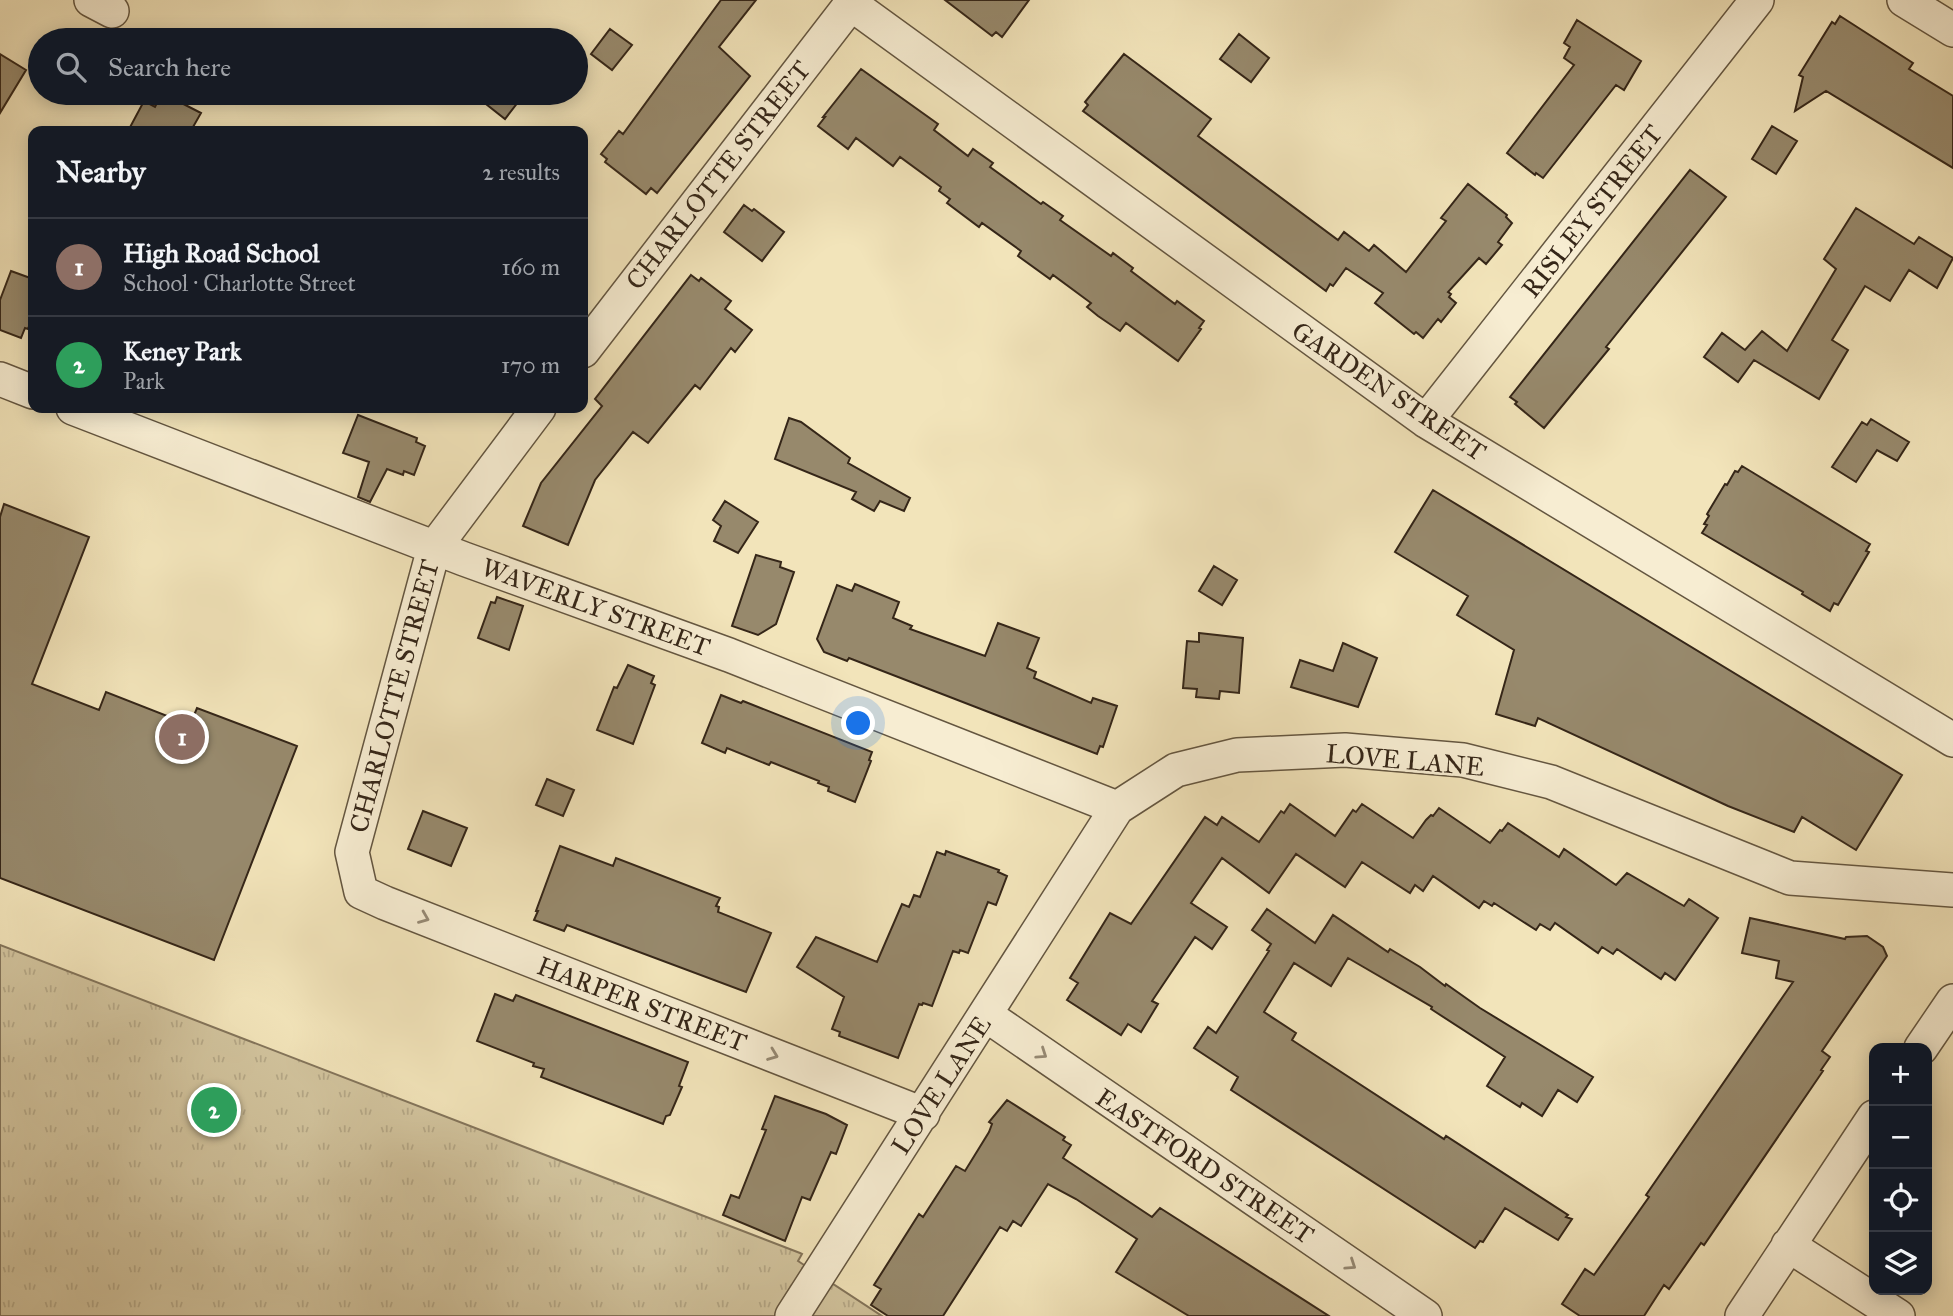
<!DOCTYPE html>
<html lang="en">
<head>
<meta charset="utf-8">
<style>
  body { margin:0; font-family:"IM FELL Great Primer",serif; background:#20242c; color:#f1f3f6 }
  .controls { position:absolute; right:21px; bottom:21px; display:grid; overflow:hidden; border-radius:14px; box-shadow:0 4px 18px #0003 }
  .controls button { width:63px; height:63px; display:grid; place-items:center; padding:0; border:0; border-bottom:2px solid #363941; background:#171b24; color:#f1f3f6; font:35px sans-serif }
  .you { position:absolute; left:859px; top:724px; width:24px; height:24px; margin:-18px; border:5px solid #fff; border-radius:50%; background:#1a73e8; box-shadow:0 0 0 10px #1a73e833 }
  .badge { display:grid; place-items:center; width:46px; height:46px; border-radius:50%; background:#b45309; color:#fff; font-size:23px; font-weight:700 }
  .pin { position:absolute; translate:-50% -50%; border:4px solid #fff; box-shadow:0 2px 7px #0006 }
  .list { margin:0; padding:0; list-style:none }
  h2 { display:flex; justify-content:space-between; align-items:center; height:91px; margin:0; padding:0 28px; font-size:30px }
  h2 small { font-size:23px; font-weight:400; color:#9ea1a6 }
  .list li { display:grid; grid-template-columns:46px 1fr auto; gap:21px; align-items:center; box-sizing:border-box; height:98px; padding:0 28px; border-top:2px solid #363941 }
  .list b { display:block; font-size:26px; white-space:nowrap }
  .list p { margin:0; font-size:23px; white-space:nowrap; color:#9ea1a6 }
  .list em { font-size:23px; font-style:normal; color:#9ea1a6 }
  .icon { flex:none; width:38px; height:38px; fill:none; stroke:currentColor; stroke-width:2; stroke-linecap:round; stroke-linejoin:round }
  .map { position:relative; flex:none; width:1953px; height:1316px; overflow:hidden }
  .search { position:absolute; background:#171b24; box-shadow:0 4px 18px #0003; left:28px; top:28px; width:560px; height:77px; display:flex; align-items:center; gap:18px; box-sizing:border-box; padding:0 24px; border-radius:38px; color:#9ea1a6; font-size:26px }
  .panel { position:absolute; background:#171b24; box-shadow:0 4px 18px #0003; left:28px; top:126px; width:560px; height:287px; border-radius:14px }
  .map>svg:first-child { display:block }
  .park { fill:url(#park-tufts); stroke:#84755b; stroke-width:2 }
  .building { fill:#97896c; stroke:#352618; stroke-width:2 }
  .lines { fill:none; stroke-linecap:round; stroke-linejoin:round }
  .minor-casing { stroke:#645640; stroke-width:36 }
  .minor { stroke:#f7edd2; stroke-width:33 }
  .oneway { stroke:#968a75 }
  .labels { text-anchor:middle; dominant-baseline:central; stroke-width:5; stroke-linejoin:round; paint-order:stroke }
  .street-label { font-size:26px; fill:#352618; stroke:#f7edd2 }
</style>
</head>
<body>
<div class="map">
<svg width="1953" height="1316" viewBox="0 0 1953 1316">
  <defs>
    <pattern id="park-tufts" width="24" height="20" patternUnits="userSpaceOnUse" patternTransform="scale(1.75)"><rect width="24" height="20" fill="#d2c49e"/><path d="M3 7l-1-3M5 7V3M7 7l1-3M15 17l-1-3M17 17v-4M19 17l1-3" fill="none" stroke="#b5a887"/></pattern>
  </defs>
  <rect width="100%" height="100%" fill="#f2e4ba"/>
  <filter id="stains"><feTurbulence type="fractalNoise" baseFrequency=".00286" numOctaves="4"/><feColorMatrix values="0 0 0 0 .2 0 0 0 0 .09 0 0 0 0 .02 0 0 0 .5 -.17"/></filter>
  <radialGradient id="worn" r=".72"><stop offset=".6" stop-color="#630" stop-opacity="0"/><stop offset="1" stop-color="#630" stop-opacity=".3"/></radialGradient>
  <path class="park" d="M 0,945 L 800,1253 L 802,1254 L 798,1261 L 882,1316 L 0,1316 Z"/>
  <path class="building" d="M 721,0 L 756,0 L 719,47 L 750,76 L 657,193 L 651,188 L 646,194 L 605,162 L 607,159 L 601,154 L 619,131 L 623,134 Z
    M 945,0 L 1029,0 L 1002,37 L 996,32 L 992,36 Z
    M 1840,16 L 1913,63 L 1909,69 L 1953,96 L 1953,168 L 1826,91 L 1795,111 L 1803,77 L 1799,75 L 1832,22 L 1835,24 Z
    M 1577,20 L 1641,61 L 1624,90 L 1616,85 L 1543,178 L 1536,173 L 1535,175 L 1507,153 L 1574,65 L 1564,58 L 1570,47 L 1564,43 Z
    M 610,29 L 632,45 L 612,70 L 591,54 Z
    M 1239,34 L 1269,58 L 1251,82 L 1220,59 Z
    M 0,54 L 26,70 L 0,113 Z
    M 1124,54 L 1211,119 L 1198,136 L 1338,240 L 1344,232 L 1369,251 L 1374,245 L 1406,272 L 1446,221 L 1441,218 L 1468,184 L 1507,215 L 1506,217 L 1512,223 L 1498,242 L 1502,245 L 1486,264 L 1479,258 L 1448,292 L 1451,294 L 1449,297 L 1456,303 L 1441,322 L 1438,319 L 1423,338 L 1416,332 L 1414,334 L 1375,303 L 1383,293 L 1346,268 L 1333,286 L 1330,284 L 1326,291 L 1083,111 L 1088,105 L 1085,102 Z
    M 861,69 L 938,124 L 934,130 L 968,156 L 973,149 L 993,163 L 990,167 L 1041,204 L 1043,202 L 1063,216 L 1060,220 L 1111,256 L 1113,253 L 1133,268 L 1131,271 L 1175,304 L 1177,301 L 1204,321 L 1199,328 L 1201,329 L 1178,361 L 1126,323 L 1120,331 L 1098,316 L 1087,307 L 1091,303 L 1053,275 L 1050,279 L 1018,256 L 1021,251 L 982,223 L 979,227 L 947,203 L 950,199 L 939,191 L 941,187 L 900,157 L 893,166 L 856,138 L 848,149 L 818,126 L 825,117 L 823,117 Z
    M 162,93 L 201,113 L 193,127 L 202,131 L 128,131 L 144,101 L 155,107 Z
    M 472,93 L 525,93 L 505,119 Z
    M 1772,126 L 1797,141 L 1776,174 L 1752,159 Z
    M 1690,170 L 1726,197 L 1606,347 L 1609,349 L 1544,428 L 1515,404 L 1517,402 L 1510,397 Z
    M 744,205 L 752,211 L 754,209 L 784,232 L 762,261 L 724,232 Z
    M 1856,208 L 1914,244 L 1919,237 L 1953,258 L 1937,288 L 1909,270 L 1890,301 L 1865,286 L 1832,340 L 1848,350 L 1819,399 L 1754,360 L 1738,382 L 1704,357 L 1722,333 L 1745,350 L 1762,331 L 1787,351 L 1836,269 L 1824,259 Z
    M 11,271 L 33,279 L 33,315 L 28,329 L 25,328 L 21,338 L 0,330 L 0,300 Z
    M 691,275 L 699,281 L 701,278 L 731,301 L 725,309 L 752,330 L 735,352 L 731,348 L 700,389 L 695,385 L 648,443 L 633,432 L 595,480 L 568,545 L 523,526 L 541,483 L 602,406 L 595,399 Z
    M 358,415 L 417,438 L 416,442 L 425,446 L 414,475 L 404,471 L 403,475 L 387,469 L 370,502 L 358,497 L 369,462 L 343,453 Z
    M 789,418 L 801,422 L 850,458 L 848,463 L 910,498 L 904,511 L 880,501 L 874,511 L 852,499 L 856,492 L 775,459 Z
    M 1871,419 L 1909,442 L 1897,461 L 1877,450 L 1856,482 L 1832,467 L 1862,422 L 1867,425 Z
    M 1742,466 L 1870,544 L 1866,551 L 1869,552 L 1838,605 L 1834,603 L 1830,611 L 1802,594 L 1803,592 L 1702,533 L 1707,525 L 1704,524 L 1709,516 L 1707,514 L 1725,484 L 1727,485 L 1735,471 L 1738,472 Z
    M 1433,490 L 1902,775 L 1856,850 L 1802,817 L 1794,832 L 1728,806 L 1538,718 L 1535,726 L 1496,714 L 1514,650 L 1457,615 L 1468,596 L 1395,552 Z
    M 725,501 L 758,522 L 738,553 L 714,541 L 721,526 L 713,520 Z
    M 4,504 L 89,537 L 32,684 L 99,710 L 106,692 L 190,725 L 197,708 L 297,746 L 214,960 L 0,878 L 0,517 Z
    M 756,555 L 781,562 L 780,567 L 794,572 L 776,624 L 758,635 L 732,626 Z
    M 1214,566 L 1237,580 L 1222,605 L 1199,591 Z
    M 855,584 L 899,602 L 893,618 L 912,626 L 910,629 L 985,656 L 998,623 L 1039,638 L 1027,668 L 1036,672 L 1034,678 L 1091,703 L 1093,698 L 1117,706 L 1103,747 L 1100,746 L 1097,754 L 849,658 L 847,661 L 824,652 L 817,639 L 837,585 L 852,591 Z
    M 497,597 L 523,606 L 509,650 L 478,638 L 491,602 L 495,603 Z
    M 1199,633 L 1243,638 L 1239,693 L 1220,691 L 1219,699 L 1196,697 L 1197,689 L 1183,688 L 1187,641 L 1199,642 Z
    M 1343,643 L 1377,658 L 1358,707 L 1291,687 L 1300,660 L 1333,671 Z
    M 628,665 L 654,676 L 651,683 L 655,685 L 633,744 L 597,730 L 614,687 L 617,688 Z
    M 721,695 L 741,703 L 743,701 L 872,752 L 869,760 L 871,761 L 855,802 L 828,791 L 829,787 L 818,783 L 819,781 L 771,762 L 769,765 L 727,748 L 725,753 L 702,743 Z
    M 547,779 L 574,790 L 563,816 L 536,805 Z
    M 1290,804 L 1335,836 L 1353,810 L 1356,812 L 1362,804 L 1413,838 L 1426,820 L 1431,815 L 1433,816 L 1439,808 L 1490,843 L 1500,830 L 1502,831 L 1508,823 L 1559,857 L 1564,849 L 1616,885 L 1627,873 L 1684,906 L 1689,899 L 1718,918 L 1675,980 L 1665,973 L 1661,979 L 1617,949 L 1613,954 L 1602,947 L 1598,953 L 1555,923 L 1550,930 L 1540,924 L 1536,930 L 1494,903 L 1492,906 L 1484,901 L 1479,908 L 1433,876 L 1423,891 L 1415,885 L 1410,893 L 1362,862 L 1345,887 L 1296,854 L 1269,893 L 1222,858 L 1191,903 L 1227,927 L 1212,949 L 1195,937 L 1152,1001 L 1158,1004 L 1141,1032 L 1128,1024 L 1121,1035 L 1067,1000 L 1078,983 L 1070,978 L 1110,913 L 1131,924 L 1205,817 L 1217,825 L 1222,817 L 1259,842 L 1281,811 L 1284,813 Z
    M 423,811 L 467,828 L 451,866 L 408,849 Z
    M 560,846 L 613,866 L 616,858 L 720,898 L 716,906 L 719,907 L 718,912 L 771,933 L 746,992 L 567,925 L 564,931 L 534,920 L 538,911 L 536,911 Z
    M 946,851 L 999,870 L 998,872 L 1007,876 L 996,905 L 988,902 L 968,953 L 960,950 L 959,953 L 953,951 L 932,1006 L 923,1003 L 922,1005 L 919,1004 L 898,1058 L 839,1036 L 840,1032 L 832,1029 L 844,997 L 797,967 L 816,937 L 877,962 L 902,904 L 909,907 L 914,895 L 920,897 L 937,852 L 945,855 Z
    M 1267,909 L 1315,943 L 1333,915 L 1388,952 L 1390,949 L 1420,967 L 1445,986 L 1446,984 L 1480,1008 L 1593,1077 L 1577,1102 L 1558,1090 L 1542,1116 L 1522,1103 L 1520,1107 L 1487,1086 L 1505,1057 L 1431,1009 L 1432,1007 L 1348,958 L 1331,986 L 1294,963 L 1264,1012 L 1296,1033 L 1292,1040 L 1444,1139 L 1446,1136 L 1568,1215 L 1566,1217 L 1572,1219 L 1558,1240 L 1505,1208 L 1483,1242 L 1480,1241 L 1475,1248 L 1231,1090 L 1238,1077 L 1194,1048 L 1208,1027 L 1216,1033 L 1269,951 L 1267,950 L 1271,944 L 1252,930 Z
    M 1750,918 L 1845,939 L 1846,937 L 1867,936 L 1883,947 L 1887,956 L 1822,1051 L 1830,1057 L 1821,1070 L 1823,1071 L 1704,1245 L 1701,1243 L 1669,1289 L 1664,1285 L 1644,1316 L 1580,1316 L 1562,1304 L 1585,1269 L 1594,1275 L 1649,1197 L 1646,1195 L 1793,982 L 1776,978 L 1779,961 L 1742,953 Z
    M 495,994 L 513,1001 L 516,995 L 688,1062 L 679,1086 L 682,1087 L 670,1115 L 666,1116 L 663,1124 L 541,1077 L 544,1069 L 533,1066 L 534,1063 L 477,1041 Z
    M 775,1096 L 826,1114 L 847,1125 L 836,1154 L 831,1152 L 810,1200 L 802,1197 L 785,1241 L 723,1215 L 731,1195 L 739,1198 L 766,1130 L 762,1129 Z
    M 1007,1100 L 1065,1137 L 1063,1140 L 1071,1145 L 1063,1158 L 1152,1217 L 1160,1208 L 1329,1316 L 1189,1316 L 1116,1272 L 1137,1239 L 1076,1199 L 1048,1184 L 1021,1226 L 1013,1221 L 1007,1231 L 1000,1227 L 943,1316 L 888,1316 L 871,1305 L 881,1289 L 874,1285 L 919,1214 L 923,1217 L 956,1166 L 965,1171 L 989,1132 L 992,1124 L 989,1122 Z"/>
  <g class="lines">
    <defs>
      <path id="minor" d="M 91,0 L 112,11
        M 1904,0 L 1953,30
        M 851,4 L 1426,421 L 1953,740
        M 583,351 L 854,0
        M 0,379 L 33,392
        M 73,408 L 464,559 L 729,655 L 1117,808
        M 539,408 L 434,548 L 352,852 L 361,892 L 385,903 L 923,1114
        M 1426,421 L 1757,0
        M 986,1015 L 1425,1316
        M 1921,1048 L 1953,1001
        M 1788,1245 L 1898,1316
        M 792,1316 L 1117,808 L 1176,770 L 1237,755 L 1345,750 L 1463,760 L 1551,782 L 1790,878 L 1953,890
        M 1742,1316 L 1874,1117"/>
    </defs>
    <use href="#minor" class="minor-casing"/>
    <use href="#minor" class="minor"/>
  </g>
  <defs><path id="oneway-chevron" d="M-2-3.5L2.5 0L-2 3.5" fill="none" stroke-width="1.6" stroke-linecap="round" stroke-linejoin="round" transform="scale(1.75)"/></defs>
  <g class="oneway">
    <use href="#oneway-chevron" transform="translate(424 918) rotate(22)"/>
    <use href="#oneway-chevron" transform="translate(1042 1054) rotate(34)"/>
    <use href="#oneway-chevron" transform="translate(773 1055) rotate(21)"/>
    <use href="#oneway-chevron" transform="translate(1351 1265) rotate(34)"/>
  </g>
  <g class="labels">
    <g class="street-label">
      <text transform="translate(718 175) rotate(-52)">CHARLOTTE STREET</text>
      <text transform="translate(1592 211) rotate(-52)">RISLEY STREET</text>
      <text transform="translate(1389 391) rotate(34)">GARDEN STREET</text>
      <text transform="translate(596 607) rotate(20)">WAVERLY STREET</text>
      <text transform="translate(394 696) rotate(-75)">CHARLOTTE STREET</text>
      <text transform="translate(1405 760) rotate(5)">LOVE LANE</text>
      <text transform="translate(642 1004) rotate(21)">HARPER STREET</text>
      <text transform="translate(941 1085) rotate(-57)">LOVE LANE</text>
      <text transform="translate(1205 1166) rotate(34)">EASTFORD STREET</text>
    </g>
  </g>
  <rect width="100%" height="100%" filter="url(#stains)"/>
  <rect width="100%" height="100%" fill="url(#worn)"/>
</svg>
<div class="controls">
<button>+</button>
<button>−</button>
<button><svg class="icon" aria-label="locate" viewBox="0 0 24 24"><circle cx="12" cy="12" r="6"/><path d="M12 2v4M12 18v4M2 12h4M18 12h4"/></svg></button>
<button><svg class="icon" aria-label="layers" viewBox="0 0 24 24"><path d="M12 4l9 5-9 5-9-5zM3 14l9 5 9-5"/></svg></button>
</div>
<div class="you"></div>
<div class="pin badge" style="left:182px;top:737px;background:#8d6e63">1</div>
<div class="pin badge" style="left:214px;top:1110px;background:#2e9e5b">2</div>
<div class="search"><svg class="icon" aria-label="search" viewBox="0 0 24 24"><circle cx="10" cy="10" r="6"/><path d="M15 15l6 6"/></svg>Search here</div>
<section class="panel">
<h2>Nearby<small>2 results</small></h2>
<ul class="list">
<li><span class="badge" style="background:#8d6e63">1</span><div><b>High Road School</b><p>School · Charlotte Street</p></div><em>160 m</em></li>
<li><span class="badge" style="background:#2e9e5b">2</span><div><b>Keney Park</b><p>Park</p></div><em>170 m</em></li>
</ul>
</section>
</div>
</body>
</html>
